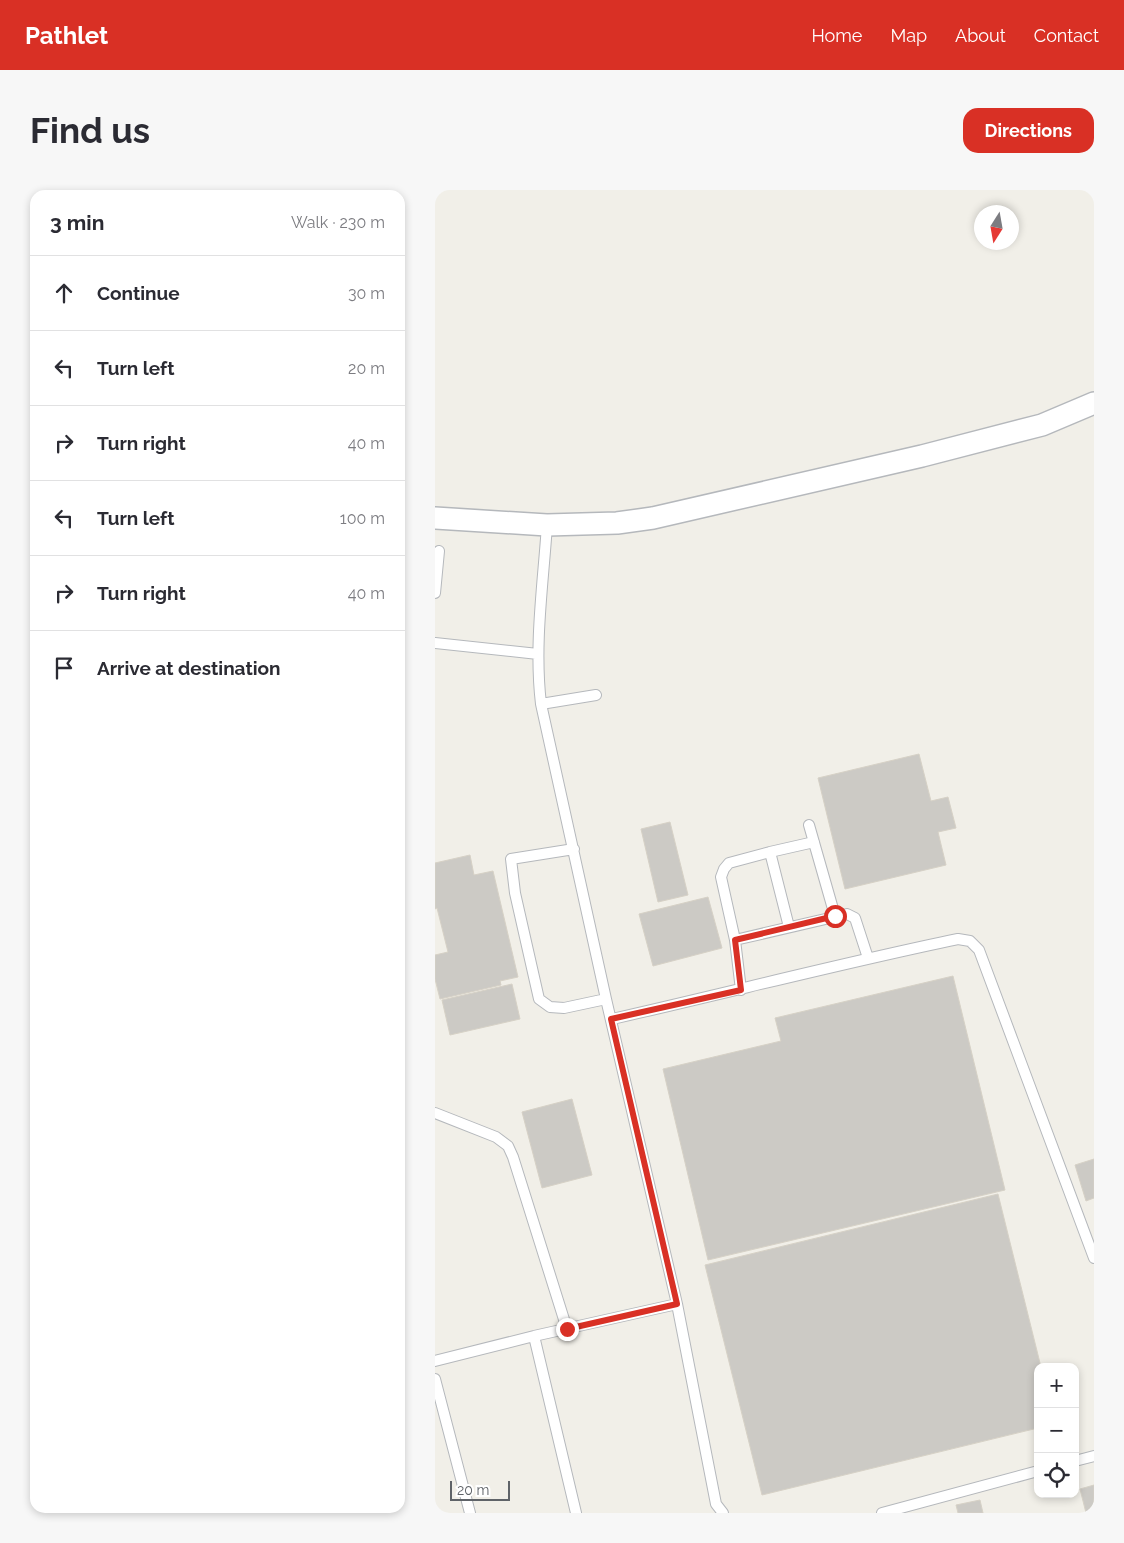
<!DOCTYPE html>
<html lang="en">
<head>
<meta charset="utf-8">
<style>
  body { margin:0; font-family:Raleway,sans-serif; background:#f7f7f7; color:#2b2b33 }
  .controls { position:absolute; right:15px; bottom:15px; display:grid; overflow:hidden; border-radius:10px; box-shadow:0 2px 8px #0003 }
  .controls button { width:45px; height:45px; display:grid; place-items:center; padding:0; border:0; border-bottom:1px solid #e1e1e2; background:#fff; color:#2b2b33; font:25px sans-serif }
  .compass { position:absolute; left:539px; top:15px; width:45px; height:45px; border-radius:50%; background:#fff; box-shadow:0 2px 8px #0003; rotate:191deg }
  .scale { position:absolute; left:15px; bottom:12px; width:60px; box-sizing:border-box; padding-left:5px; border:2px solid #5f6368; border-top:0; font-size:14px; line-height:18px; white-space:nowrap; color:#5f6368; -webkit-text-stroke:4px #fff; paint-order:stroke }
  .stop { position:absolute; width:15px; height:15px; margin:-11px; border:4px solid #d93025; border-radius:50%; background:#fff }
  .stop.end { background:#d93025; border-color:#fff; box-shadow:0 1px 5px #0008 }
  .list { margin:0; padding:0; list-style:none }
  h2 { display:flex; justify-content:space-between; align-items:center; height:65px; margin:0; padding:0 20px; font-size:21px }
  h2 small { font-size:16px; font-weight:400; color:#7c7c81 }
  .list li { display:grid; grid-template-columns:32px 1fr auto; gap:15px; align-items:center; box-sizing:border-box; height:75px; padding:0 20px; border-top:1px solid #e1e1e2 }
  .list b { display:block; font-size:19px; white-space:nowrap }
  .list em { font-size:16px; font-style:normal; color:#7c7c81 }
  .icon { flex:none; width:28px; height:28px; fill:none; stroke:currentColor; stroke-width:2; stroke-linecap:round; stroke-linejoin:round }
  .map { position:relative; flex:none; width:659px; height:1323px; overflow:hidden; border-radius:15px }
  header { display:flex; align-items:center; gap:30px; box-sizing:border-box; height:70px; padding:0 25px; background:#d93025; color:#fff }
  header strong { font-size:24px }
  nav { display:flex; gap:28px; margin-inline-start:auto; font-size:18px }
  .intro { display:flex; align-items:center; justify-content:space-between; box-sizing:border-box; height:120px; padding:0 30px }
  h1 { margin:0; font-size:35px }
  .button { padding:12px 22px; border-radius:15px; background:#d93025; color:#fff; font-size:18px; font-weight:700 }
  main { display:flex; gap:30px; padding:0 30px }
  aside { flex:1; background:#fff; border-radius:15px; box-shadow:0 2px 8px #0003 }
  .map>svg:first-child { display:block }
  .building { fill:#cccac5; stroke:#d6d1c6 }
  .lines { fill:none; stroke-linecap:round; stroke-linejoin:round }
  .service-casing { stroke:#b5b8bc; stroke-width:12 }
  .minor-casing { stroke:#b5b8bc; stroke-width:24 }
  .service { stroke:#fff; stroke-width:10 }
  .minor { stroke:#fff; stroke-width:21 }
  .route { stroke:#d93025; stroke-width:6 }
</style>
</head>
<body>
<header>
<strong>Pathlet</strong>
<nav><a>Home</a><a>Map</a><a>About</a><a>Contact</a></nav>
</header>
<div class="intro"><h1>Find us</h1><a class="button">Directions</a></div>
<main>
<aside>
<h2>3 min<small>Walk · 230 m</small></h2>
<ul class="list">
<li><svg class="icon" aria-label="ahead" viewBox="0 0 24 24"><path d="M12 20V5M6 11l6-6 6 6"/></svg><div><b>Continue</b></div><em>30 m</em></li>
<li><svg class="icon" aria-label="left" viewBox="0 0 24 24"><path d="M17 20v-9H6M10 6l-5 5 5 5"/></svg><div><b>Turn left</b></div><em>20 m</em></li>
<li><svg class="icon" aria-label="right" viewBox="0 0 24 24"><path d="M7 20v-9h11M14 6l5 5-5 5"/></svg><div><b>Turn right</b></div><em>40 m</em></li>
<li><svg class="icon" aria-label="left" viewBox="0 0 24 24"><path d="M17 20v-9H6M10 6l-5 5 5 5"/></svg><div><b>Turn left</b></div><em>100 m</em></li>
<li><svg class="icon" aria-label="right" viewBox="0 0 24 24"><path d="M7 20v-9h11M14 6l5 5-5 5"/></svg><div><b>Turn right</b></div><em>40 m</em></li>
<li><svg class="icon" aria-label="arrive" viewBox="0 0 24 24"><path d="M6 21V4h12l-3 4 3 4H6"/></svg><div><b>Arrive at destination</b></div></li>
</ul>
</aside>
<div class="map">
<svg width="659" height="1323" viewBox="0 0 659 1323">
  <rect width="100%" height="100%" fill="#f1efe8"/>
  <path class="building" d="M 484,564 L 496,611 L 513,607 L 521,638 L 503,642 L 511,675 L 410,699 L 383,588 Z
    M 235,632 L 253,705 L 223,712 L 206,639 Z
    M 35,665 L 39,685 L 58,681 L 83,787 L 65,791 L 66,795 L 5,809 L 0,789 L 0,765 L 13,762 L 2,718 L 0,719 L 0,673 Z
    M 273,707 L 287,758 L 218,776 L 204,724 Z
    M 518,786 L 570,1000 L 273,1070 L 228,879 L 346,851 L 340,828 Z
    M 77,794 L 85,829 L 15,845 L 7,810 Z
    M 137,909 L 157,985 L 107,998 L 87,922 Z
    M 659,969 L 659,1008 L 651,1011 L 640,975 Z
    M 563,1004 L 606,1177 L 603,1177 L 603,1238 L 327,1305 L 270,1075 Z
    M 659,1295 L 659,1323 L 651,1323 L 645,1299 Z
    M 545,1310 L 548,1323 L 523,1323 L 521,1315 Z"/>
  <g class="lines">
    <defs>
      <path id="service" d="M 112,335 C 108,395 99,455 106,514 L 171,809 L 242,1114 L 281,1314 L 288,1323
        M 0,403 L 4,361
        M 0,453 L 103,464
        M 106,514 L 161,505
        M 374,635 L 400,726
        M 139,659 L 76,669 L 80,703 L 104,809 L 115,817 L 129,818 L 171,809
        M 335,662 L 379,652
        M 300,750 L 412,724 L 420,728 L 433,768
        M 306,800 L 300,750 L 286,687 L 289,679 L 294,673 L 335,662 L 354,737
        M 177,829 C 292,803 407,773 523,749 L 535,751 L 544,760 L 659,1068
        M 0,923 L 61,947 L 73,956 L 78,967 L 132,1139
        M 99,1146 L 141,1323
        M 0,1171 L 99,1146 L 242,1114
        M 0,1189 L 35,1323
        M 640,1271 L 659,1266
        M 447,1323 L 603,1281"/>
      <path id="minor" d="M 0,328 L 112,335 L 182,333 L 218,328 L 487,266 L 607,235 L 659,213"/>
    </defs>
    <use href="#service" class="service-casing"/>
    <use href="#minor" class="minor-casing"/>
    <use href="#service" class="service"/>
    <use href="#minor" class="minor"/>
  </g>
  <g class="lines">
    <path class="route" d="M 132,1139 L 242,1114 L 176,829 L 306,800 L 300,750 L 400,726"/>
  </g>
</svg>
<div class="controls">
<button>+</button>
<button>−</button>
<button><svg class="icon" aria-label="locate" viewBox="0 0 24 24"><circle cx="12" cy="12" r="6"/><path d="M12 2v4M12 18v4M2 12h4M18 12h4"/></svg></button>
</div>
<svg class="compass" viewBox="-18 -18 36 36"><path d="M0-13l5 13h-10z" fill="#e53935"/><path d="M0 13l5-13h-10z" fill="#7c7c81"/></svg>
<div class="scale">20 m</div>
<div class="stop" style="left:400px;top:726px"></div>
<div class="stop end" style="left:132px;top:1139px"></div>
</div>
</main>
</body>
</html>
